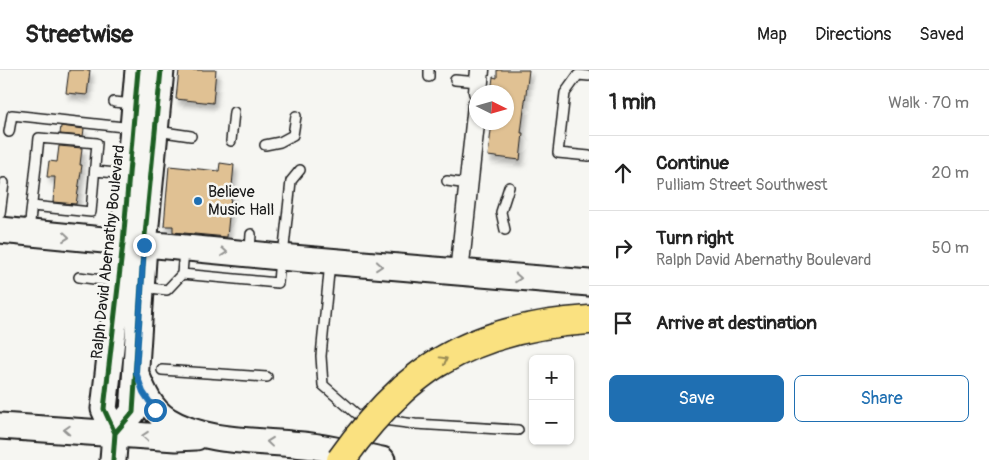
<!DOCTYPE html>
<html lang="en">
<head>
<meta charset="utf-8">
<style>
  body { margin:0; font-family:Pangolin,sans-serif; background:#f6f6f6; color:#222 }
  .controls { position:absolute; right:15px; bottom:15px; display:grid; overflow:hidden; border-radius:8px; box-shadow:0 1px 4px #0004 }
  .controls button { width:45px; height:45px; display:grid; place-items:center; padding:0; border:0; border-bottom:1px solid #e0e0e0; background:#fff; color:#222; font:25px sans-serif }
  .compass { position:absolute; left:469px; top:15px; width:45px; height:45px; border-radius:50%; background:#fff; box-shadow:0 1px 4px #0004; rotate:95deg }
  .stop { position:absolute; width:15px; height:15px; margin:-11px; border:4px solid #1f6fb2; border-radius:50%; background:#fff }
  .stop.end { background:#1f6fb2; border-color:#fff; box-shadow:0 1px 5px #0008 }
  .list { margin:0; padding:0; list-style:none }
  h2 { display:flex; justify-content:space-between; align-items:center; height:65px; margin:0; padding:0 20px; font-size:21px }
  h2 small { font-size:16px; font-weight:400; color:#767676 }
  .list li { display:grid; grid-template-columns:32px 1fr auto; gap:15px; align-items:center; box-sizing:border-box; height:75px; padding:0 20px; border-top:1px solid #e0e0e0 }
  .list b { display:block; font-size:19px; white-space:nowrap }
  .list p { margin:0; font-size:16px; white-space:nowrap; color:#767676 }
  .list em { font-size:16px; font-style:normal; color:#767676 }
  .actions { display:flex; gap:10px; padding:15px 20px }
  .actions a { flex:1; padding:11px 0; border:1px solid #1f6fb2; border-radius:8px; text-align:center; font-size:18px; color:#1f6fb2 }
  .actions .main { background:#1f6fb2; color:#fff }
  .icon { flex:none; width:28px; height:28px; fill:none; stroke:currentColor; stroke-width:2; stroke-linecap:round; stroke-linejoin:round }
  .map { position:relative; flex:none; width:589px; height:390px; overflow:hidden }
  header { display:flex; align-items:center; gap:30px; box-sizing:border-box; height:70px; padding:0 25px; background:#fff; border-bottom:1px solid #e0e0e0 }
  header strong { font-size:24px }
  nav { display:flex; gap:28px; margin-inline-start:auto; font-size:18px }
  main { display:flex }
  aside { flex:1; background:#fff }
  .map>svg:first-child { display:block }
  .building { fill:#e0c193; stroke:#1c1c1c; filter:url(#shadow) }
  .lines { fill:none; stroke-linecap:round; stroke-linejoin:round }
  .lane-casing { stroke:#1c1c1c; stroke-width:12 }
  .street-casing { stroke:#1c1c1c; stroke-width:21 }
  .secondary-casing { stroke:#1c1c1c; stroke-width:29 }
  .highway-casing { stroke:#1c1c1c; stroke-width:31 }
  .lane { stroke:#f6f6f2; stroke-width:9 }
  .street { stroke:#f6f6f2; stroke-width:18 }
  .secondary { stroke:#f6f6f2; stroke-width:25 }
  .highway { stroke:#fae180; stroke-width:28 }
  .highway-bridge-casing { stroke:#1c1c1c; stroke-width:31; stroke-linecap:butt }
  .highway-bridge { stroke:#fae180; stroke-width:28 }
  .cycleway-casing { stroke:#f6f6f2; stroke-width:8 }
  .cycleway { stroke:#1b5e20; stroke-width:5 }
  .oneway { stroke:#949492 }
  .oneway2 { stroke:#968853 }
  .route { stroke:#1f6fb2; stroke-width:6 }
  .poi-dot { fill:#1f6fb2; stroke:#f6f6f2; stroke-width:2 }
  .labels { text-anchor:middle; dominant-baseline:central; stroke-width:5; stroke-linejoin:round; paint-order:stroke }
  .poi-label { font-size:16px; fill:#1c1c1c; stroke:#f6f6f2; text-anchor:start }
  .street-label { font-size:16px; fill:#1c1c1c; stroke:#f6f6f2 }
</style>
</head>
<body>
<header>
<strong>Streetwise</strong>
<nav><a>Map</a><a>Directions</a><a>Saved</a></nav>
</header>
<main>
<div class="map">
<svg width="589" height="390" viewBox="0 0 589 390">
  <defs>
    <filter id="shadow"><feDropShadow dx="3" dy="5.5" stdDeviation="2.5" flood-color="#0004"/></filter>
  </defs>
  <rect width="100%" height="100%" fill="#f6f6f2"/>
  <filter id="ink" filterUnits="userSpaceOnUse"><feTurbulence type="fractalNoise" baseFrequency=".02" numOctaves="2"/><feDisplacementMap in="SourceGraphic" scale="10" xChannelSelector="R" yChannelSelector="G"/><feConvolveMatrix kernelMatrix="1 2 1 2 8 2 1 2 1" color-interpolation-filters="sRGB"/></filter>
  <g filter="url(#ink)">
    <path class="building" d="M 69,0 L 90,0 L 87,25 L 66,23 Z
      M 179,0 L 216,0 L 213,33 L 176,29 Z
      M 497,0 L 529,0 L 521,63 L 523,63 L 520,90 L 488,86 L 492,52 L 506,52 L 506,22 L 491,22 L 493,7 L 497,8 Z
      M 61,56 L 84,59 L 83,66 L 60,64 Z
      M 59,76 L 82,78 L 80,95 L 82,95 L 76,134 L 53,132 L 55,107 L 47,107 L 49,91 L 57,92 Z
      M 220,93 L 234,95 L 227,167 L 173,162 L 173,156 L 164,156 L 169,96 L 219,101 Z"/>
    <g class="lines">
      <defs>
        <path id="lane" d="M 589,6 L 578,5 L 565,23 L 558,83 L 589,86
          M 429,7 L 429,0
          M 455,10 L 479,12
          M 114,32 L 133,34
          M 157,61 L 191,66
          M 9,62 L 12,45 L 133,58
          M 231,71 L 234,42
          M 265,75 L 280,72 L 293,65 L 296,46
          M 95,101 L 127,104
          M 447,111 L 468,114
          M 0,144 L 4,113
          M 505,160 L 501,142 L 509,117
          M 29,161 L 39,68 L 97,73 L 91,142 L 32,136
          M 250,182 L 251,164
          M 283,186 L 291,111 L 300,100
          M 330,192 L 321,286 L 323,315 L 360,347 L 415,354 L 518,360
          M 182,204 L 278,213 L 280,187
          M 79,207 L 117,212
          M 142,217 L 167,220 L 182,204 L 184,180
          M 162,300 L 267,307"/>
        <path id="street" d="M 478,22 L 480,0
          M 459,203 L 477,35"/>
        <path id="secondary" d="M 0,160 L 280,187 L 589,213
          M 136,304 C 143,321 150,339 167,350 C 208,376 272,369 319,377 C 340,380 361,386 382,390
          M 0,356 L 176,368 L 196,367
          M 115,363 L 133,342 L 144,175 L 161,0
          M 113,390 L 115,363 L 104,339 L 123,173 L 138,0"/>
        <path id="highway" d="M 404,318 C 416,308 428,298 441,291 C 486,264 538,253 589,250"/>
      </defs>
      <use href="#lane" class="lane-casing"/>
      <use href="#street" class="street-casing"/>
      <use href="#secondary" class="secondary-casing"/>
      <use href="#highway" class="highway-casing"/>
      <use href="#lane" class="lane"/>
      <use href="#street" class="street"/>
      <use href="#secondary" class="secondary"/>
      <use href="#highway" class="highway"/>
      <defs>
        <path id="highway-bridge" d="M 341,390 C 360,363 380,340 404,318"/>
      </defs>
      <use href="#highway-bridge" class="highway-bridge-casing"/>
      <use href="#highway-bridge" class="highway-bridge"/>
      <defs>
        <path id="cycleway" d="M 115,363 L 133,342 L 144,175 L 161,0
          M 113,390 L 115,363 L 104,339 L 123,173 L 138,0"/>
      </defs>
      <use href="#cycleway" class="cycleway-casing"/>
      <use href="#cycleway" class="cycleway"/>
    </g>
    <defs><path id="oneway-chevron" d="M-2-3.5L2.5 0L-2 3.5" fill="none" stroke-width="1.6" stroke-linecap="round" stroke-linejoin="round" transform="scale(1.25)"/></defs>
    <g class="oneway">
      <use href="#oneway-chevron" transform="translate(66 167) rotate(6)"/>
      <use href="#oneway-chevron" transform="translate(224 182) rotate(5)"/>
      <use href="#oneway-chevron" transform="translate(379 196) rotate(5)"/>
      <use href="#oneway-chevron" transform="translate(518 208) rotate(4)"/>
      <use href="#oneway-chevron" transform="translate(67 360) rotate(-177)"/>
      <use href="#oneway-chevron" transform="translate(145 366) rotate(-175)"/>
      <use href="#oneway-chevron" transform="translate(270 372) rotate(-174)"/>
    </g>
    <use class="oneway2" href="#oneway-chevron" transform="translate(444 290) rotate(-29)"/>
  </g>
  <g class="lines" filter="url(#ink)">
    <path class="route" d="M 144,175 L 136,302 L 143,322 L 155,340"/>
  </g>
  <circle class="poi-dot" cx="198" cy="131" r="5"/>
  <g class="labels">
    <g class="poi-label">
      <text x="208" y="122">Believe<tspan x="208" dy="18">Music Hall</tspan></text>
    </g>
    <g class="street-label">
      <text transform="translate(108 182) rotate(-84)">Ralph David Abernathy Boulevard</text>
    </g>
  </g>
</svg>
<div class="controls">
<button>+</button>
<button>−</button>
</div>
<svg class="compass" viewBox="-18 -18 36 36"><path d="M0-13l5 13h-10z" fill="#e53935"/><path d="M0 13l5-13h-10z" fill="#767676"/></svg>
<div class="stop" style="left:155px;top:340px"></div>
<div class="stop end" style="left:144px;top:175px"></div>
</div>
<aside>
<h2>1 min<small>Walk · 70 m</small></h2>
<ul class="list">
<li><svg class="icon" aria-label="ahead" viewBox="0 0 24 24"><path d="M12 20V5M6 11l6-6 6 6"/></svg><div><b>Continue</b><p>Pulliam Street Southwest</p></div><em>20 m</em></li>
<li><svg class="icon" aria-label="right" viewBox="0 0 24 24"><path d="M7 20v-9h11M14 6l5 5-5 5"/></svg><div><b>Turn right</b><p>Ralph David Abernathy Boulevard</p></div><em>50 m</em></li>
<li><svg class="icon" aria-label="arrive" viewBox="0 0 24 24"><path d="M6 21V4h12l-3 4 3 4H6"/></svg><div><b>Arrive at destination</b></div></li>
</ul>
<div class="actions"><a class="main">Save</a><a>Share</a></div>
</aside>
</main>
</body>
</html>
